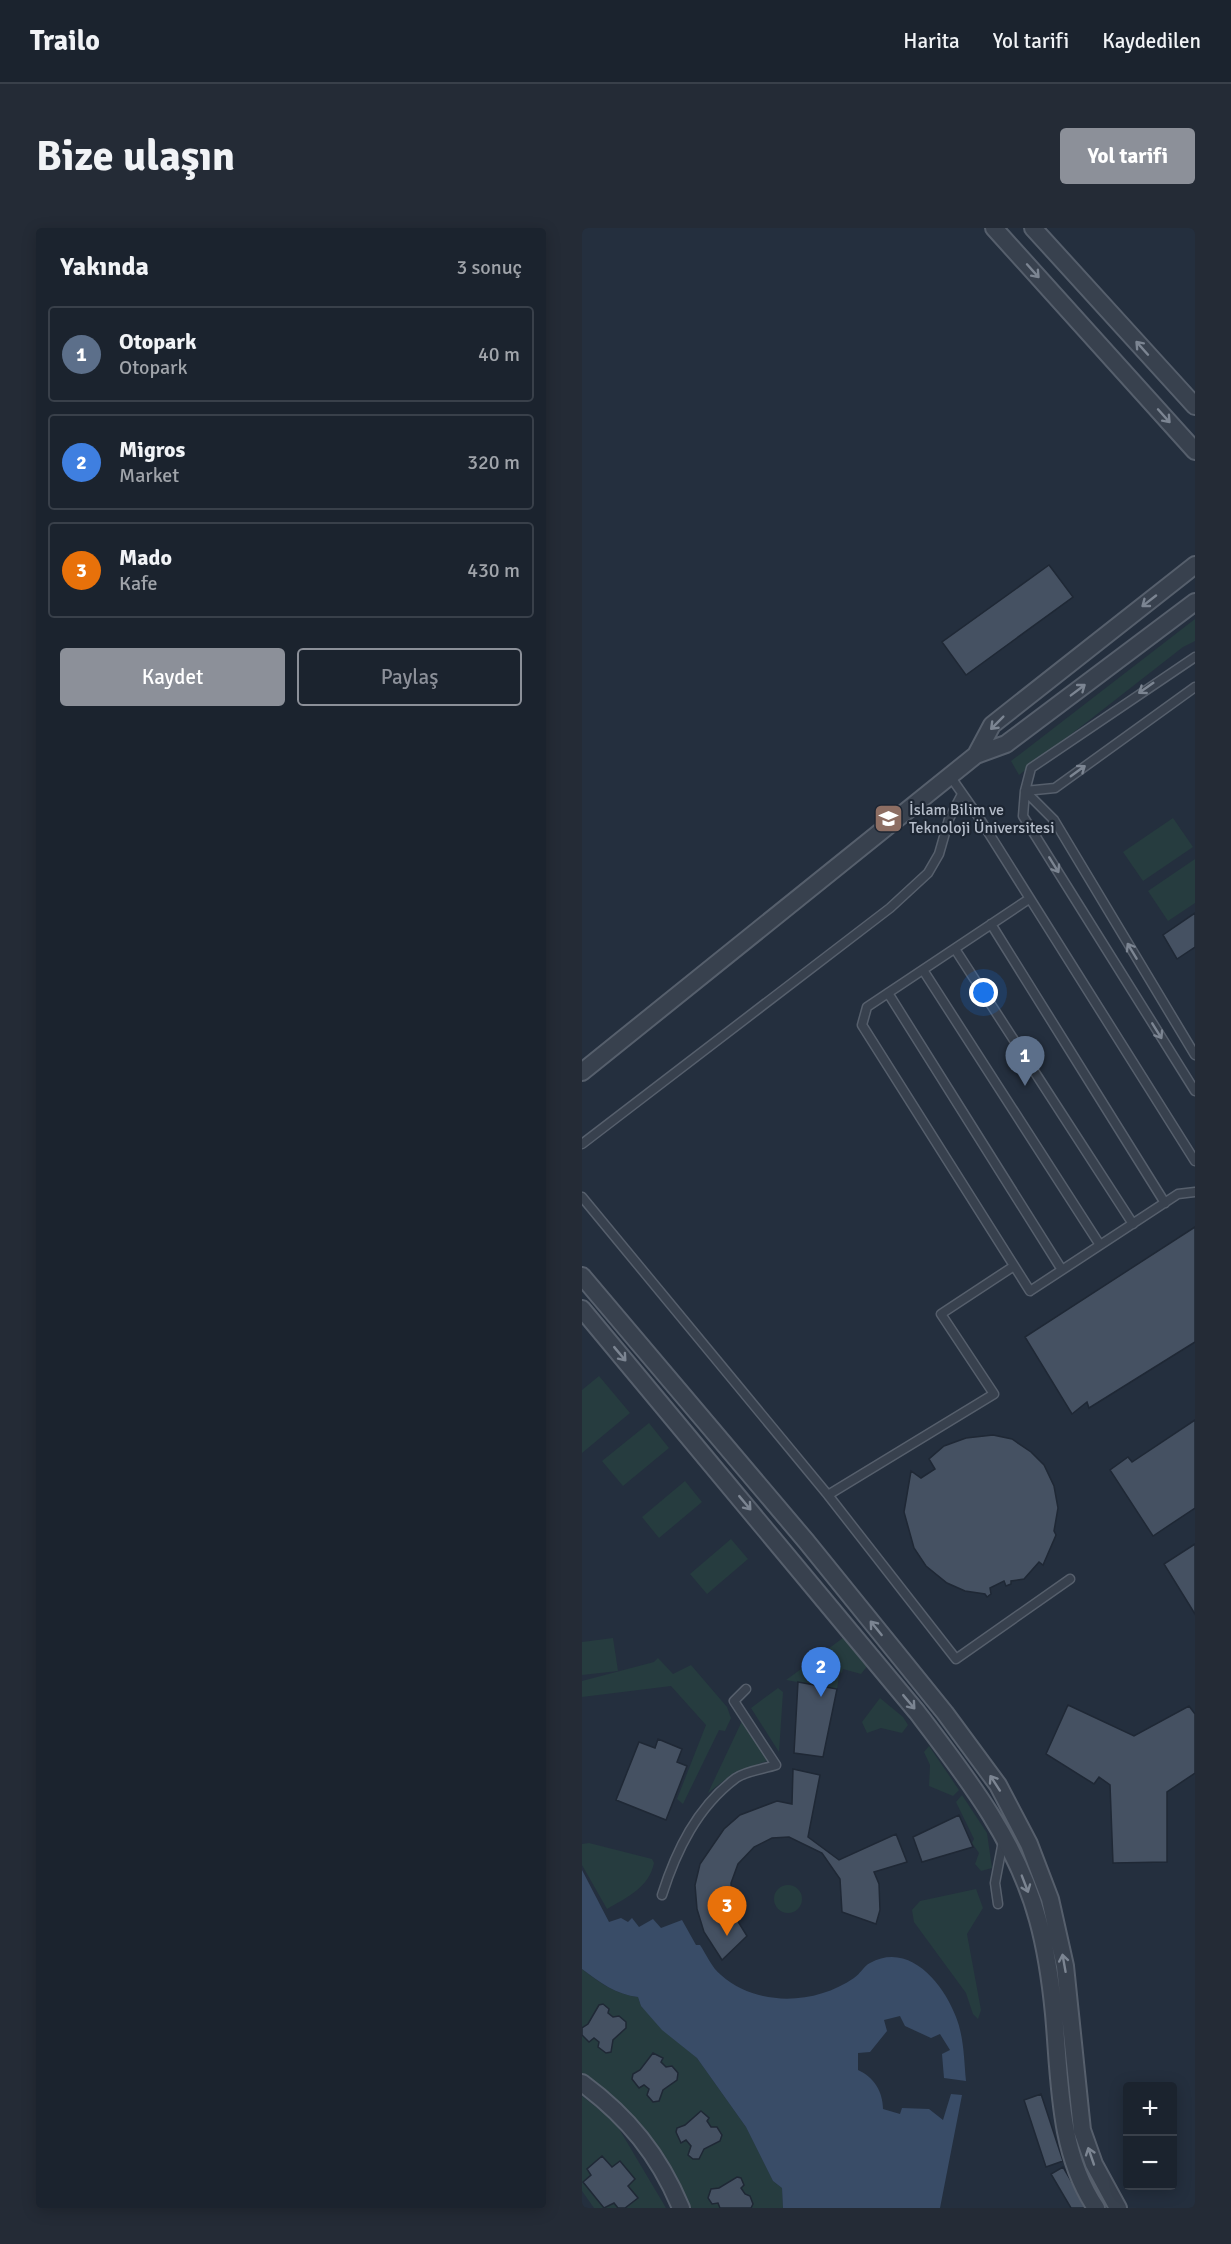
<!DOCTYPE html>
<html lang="tr">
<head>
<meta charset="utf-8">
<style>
  body { margin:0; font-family:Signika,sans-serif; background:#242b36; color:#f1f3f6 }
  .controls { position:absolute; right:18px; bottom:18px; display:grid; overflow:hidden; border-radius:6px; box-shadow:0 3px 15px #0003 }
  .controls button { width:54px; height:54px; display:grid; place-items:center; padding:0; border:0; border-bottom:2px solid #39404a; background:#1b232e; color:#f1f3f6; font:30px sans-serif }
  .you { position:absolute; left:402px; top:765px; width:21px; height:21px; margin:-15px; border:4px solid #fff; border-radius:50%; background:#1a73e8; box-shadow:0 0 0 9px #1a73e833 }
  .badge { display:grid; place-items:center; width:39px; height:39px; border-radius:50%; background:#8c9099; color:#fff; font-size:20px; font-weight:700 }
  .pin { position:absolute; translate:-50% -50px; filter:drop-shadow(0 2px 3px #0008) }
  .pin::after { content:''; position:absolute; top:32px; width:21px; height:18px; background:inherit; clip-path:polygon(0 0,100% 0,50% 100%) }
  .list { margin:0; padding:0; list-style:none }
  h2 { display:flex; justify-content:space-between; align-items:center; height:78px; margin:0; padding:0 24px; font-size:26px }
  h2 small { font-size:20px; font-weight:400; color:#a0a4aa }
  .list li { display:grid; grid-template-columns:39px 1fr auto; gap:18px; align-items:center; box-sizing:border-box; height:96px; margin:0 12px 12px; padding:0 12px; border:2px solid #39404a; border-radius:6px }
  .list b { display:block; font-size:22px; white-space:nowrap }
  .list p { margin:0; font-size:20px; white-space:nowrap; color:#a0a4aa }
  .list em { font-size:20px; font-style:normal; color:#a0a4aa }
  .actions { display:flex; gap:12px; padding:18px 24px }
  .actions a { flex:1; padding:14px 0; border:2px solid #8c9099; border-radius:6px; text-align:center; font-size:21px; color:#8c9099 }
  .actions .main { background:#8c9099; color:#fff }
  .map { position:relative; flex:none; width:613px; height:1980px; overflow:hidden; border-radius:6px }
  header { display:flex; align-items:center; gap:36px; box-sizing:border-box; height:84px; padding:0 30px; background:#1b232e; border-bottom:2px solid #39404a }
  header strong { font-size:28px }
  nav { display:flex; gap:33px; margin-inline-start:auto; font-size:21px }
  .intro { display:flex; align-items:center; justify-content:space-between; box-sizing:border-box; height:144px; padding:0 36px }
  h1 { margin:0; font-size:42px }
  .button { padding:15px 27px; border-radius:6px; background:#8c9099; color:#fff; font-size:21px; font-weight:700 }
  main { display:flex; gap:36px; padding:0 36px }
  aside { flex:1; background:#1b232e; border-radius:6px; box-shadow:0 3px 15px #0003 }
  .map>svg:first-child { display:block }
  .green { fill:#263c3f }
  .water { fill:#394c67 }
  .building { fill:#455162; stroke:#1f2835; stroke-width:1.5 }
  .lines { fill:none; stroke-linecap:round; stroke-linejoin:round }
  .service-casing { stroke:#565f6c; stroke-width:11 }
  .minor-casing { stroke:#565f6c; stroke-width:20 }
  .service { stroke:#38414e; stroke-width:8 }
  .minor { stroke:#38414e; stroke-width:16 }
  .oneway { stroke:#7c8592 }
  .labels { text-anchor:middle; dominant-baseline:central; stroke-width:4.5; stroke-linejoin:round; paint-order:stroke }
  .poi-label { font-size:16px; fill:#b4bcc9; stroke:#1d2633; text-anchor:start }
</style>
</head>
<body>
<header>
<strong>Trailo</strong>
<nav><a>Harita</a><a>Yol tarifi</a><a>Kaydedilen</a></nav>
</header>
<div class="intro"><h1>Bize ulaşın</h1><a class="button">Yol tarifi</a></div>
<main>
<aside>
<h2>Yakında<small>3 sonuç</small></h2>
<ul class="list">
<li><span class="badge" style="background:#5c6f8a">1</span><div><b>Otopark</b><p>Otopark</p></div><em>40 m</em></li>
<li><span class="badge" style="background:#3f7fe0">2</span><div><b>Migros</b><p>Market</p></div><em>320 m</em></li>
<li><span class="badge" style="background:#e8710a">3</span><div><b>Mado</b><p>Kafe</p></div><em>430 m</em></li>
</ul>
<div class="actions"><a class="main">Kaydet</a><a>Paylaş</a></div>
</aside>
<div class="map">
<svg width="613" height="1980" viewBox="0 0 613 1980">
  <rect width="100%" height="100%" fill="#242f3e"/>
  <path class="green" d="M 613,391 L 613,413 L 601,419 L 437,547 L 429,533 Z
    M 591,590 L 611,619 L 561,653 L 541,624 Z
    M 613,631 L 613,675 L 586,693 L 566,663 Z
    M 17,1148 L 48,1185 L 0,1225 L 0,1162 Z
    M 67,1195 L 87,1220 L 41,1258 L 20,1233 Z
    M 103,1253 L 120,1274 L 77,1310 L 60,1289 Z
    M 149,1311 L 166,1331 L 125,1366 L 108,1346 Z
    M 265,1407 L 287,1436 L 279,1446 L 261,1441 L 260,1445 L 231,1432 Z
    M 31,1410 L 36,1443 L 0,1447 L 0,1414 Z
    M 76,1430 L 91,1446 L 109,1437 L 145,1479 L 149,1490 L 143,1503 L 137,1502 L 101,1576 L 95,1571 L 124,1497 L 89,1458 L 0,1469 L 0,1453 L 72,1434 Z
    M 226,1436 L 257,1448 L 255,1461 L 204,1452 Z
    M 196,1460 L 201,1464 L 197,1524 L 169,1480 Z
    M 298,1470 L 321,1489 L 326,1497 L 320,1505 L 299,1500 L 285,1505 L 280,1494 Z
    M 160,1493 L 188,1532 L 153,1544 L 126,1565 Z
    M 347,1518 L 377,1562 L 371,1568 L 347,1558 L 348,1537 L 342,1524 Z
    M 380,1567 L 405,1605 L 410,1640 L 399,1643 L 393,1636 L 397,1625 L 390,1615 L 392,1611 L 374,1574 Z
    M 7,1615 L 70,1631 L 72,1635 C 67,1659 46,1669 25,1681 L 0,1637 L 0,1616 Z
    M192 1671a14 14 0 1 1 28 0a14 14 0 1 1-28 0Z
    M 394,1661 L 401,1680 L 385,1706 L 399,1782 L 396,1791 L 391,1786 L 384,1765 L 332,1694 L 330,1682 L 338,1673 Z
    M 0,1741 C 16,1754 35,1767 56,1769 L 59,1778 L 115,1830 L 164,1899 L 191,1953 L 200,1960 L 201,1980 L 106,1980 L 0,1848 Z
    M 0,1868 L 33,1894 L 84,1980 L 12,1980 L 0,1963 Z"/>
  <path class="water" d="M 0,1642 L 27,1694 L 39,1690 L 46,1694 L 50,1690 L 57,1699 L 71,1691 L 79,1700 L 100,1692 L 114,1717 L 118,1717 C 124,1726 130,1740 139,1747 C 175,1779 233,1777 272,1750 C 278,1746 282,1738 288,1735 C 328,1713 362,1757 374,1789 C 382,1809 382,1832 384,1853 L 362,1850 L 360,1826 L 368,1822 L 358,1806 L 349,1810 L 323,1798 L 318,1788 L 302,1792 L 305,1803 L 288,1824 L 276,1825 L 276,1842 C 292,1849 301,1864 301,1881 L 318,1886 L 320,1880 L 347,1881 L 361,1892 L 369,1866 L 380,1867 L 358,1980 L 201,1980 L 200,1960 L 191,1953 L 164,1899 L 115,1830 L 80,1802 L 59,1778 L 56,1769 C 35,1767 17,1754 0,1741 Z"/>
  <path class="building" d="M 467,337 L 491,369 L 384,447 L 360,414 Z
    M 613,685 L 613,719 L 595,731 L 581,707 Z
    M 613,999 L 613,1114 L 507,1180 L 505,1174 L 490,1186 L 443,1109 Z
    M 613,1192 L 613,1280 L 571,1308 L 528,1242 L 546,1229 L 550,1234 Z
    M 411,1207 L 430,1211 L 449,1224 L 462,1237 L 472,1258 L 476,1280 L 472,1303 L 474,1307 L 461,1337 L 457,1334 L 442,1351 L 429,1353 L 429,1356 L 424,1358 L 422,1353 L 408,1360 L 409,1366 L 405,1369 L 403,1366 L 383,1363 L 365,1355 L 344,1338 L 332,1320 L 322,1284 L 329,1243 L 339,1250 L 353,1241 L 347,1231 L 362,1218 L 384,1210 Z
    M 613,1316 L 613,1386 L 582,1336 Z
    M 216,1454 L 255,1461 L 241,1529 L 212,1525 Z
    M 486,1477 L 552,1508 L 607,1478 L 613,1486 L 613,1545 L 585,1564 L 585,1634 L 531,1635 L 528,1557 L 517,1549 L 512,1556 L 464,1526 Z
    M 76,1511 L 100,1521 L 95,1534 L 105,1538 L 84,1592 L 34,1572 L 57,1514 L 73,1520 Z
    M 211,1541 L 238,1547 L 226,1609 L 257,1632 L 314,1606 L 325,1634 L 292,1644 L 297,1656 L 298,1682 L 294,1696 L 260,1684 L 258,1651 L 240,1625 L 207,1609 L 190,1610 L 172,1619 L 156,1636 L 149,1655 L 150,1676 L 155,1692 L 165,1708 L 140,1732 L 122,1704 L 115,1681 L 113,1657 L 118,1636 L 142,1601 L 158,1587 L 195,1573 L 210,1576 Z
    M 377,1587 L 391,1619 L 340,1634 L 331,1609 Z
    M 21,1776 L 27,1781 L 26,1785 L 31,1789 L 37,1788 L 44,1794 L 44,1800 L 31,1812 L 29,1824 L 24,1825 L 16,1819 L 17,1814 L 12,1810 L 7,1814 L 0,1807 L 0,1800 L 6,1796 L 17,1777 Z
    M 71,1825 L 81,1830 L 79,1834 L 84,1839 L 90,1838 L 96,1845 L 95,1852 L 81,1862 L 77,1873 L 71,1874 L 65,1867 L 67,1861 L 62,1857 L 57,1860 L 50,1851 L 51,1846 L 58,1842 Z
    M 459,1866 L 481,1933 L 464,1939 L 442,1872 Z
    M 119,1883 L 127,1890 L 125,1893 L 129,1899 L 135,1899 L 140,1907 L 138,1913 L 122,1921 L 117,1931 L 111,1931 L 106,1927 L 109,1918 L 104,1912 L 99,1915 L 94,1904 L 95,1900 L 103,1897 Z
    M 20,1928 L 30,1939 L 38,1933 L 53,1951 L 46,1958 L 56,1970 L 43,1980 L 36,1980 L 32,1975 L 22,1980 L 1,1954 L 9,1947 L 5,1941 Z
    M 481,1939 L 505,1980 L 489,1980 L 469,1946 Z
    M 155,1949 L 159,1950 L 162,1957 L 159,1960 L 163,1966 L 168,1968 L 171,1976 L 169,1980 L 138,1980 L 136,1975 L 130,1976 L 126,1970 L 129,1961 L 137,1960 Z"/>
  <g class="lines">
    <defs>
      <path id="service" d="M 613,429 L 449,540 L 443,563 L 441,588 L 613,863
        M 368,548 L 396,588 L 613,933
        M 443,563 L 472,592 L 613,827
        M 443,563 L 473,560 L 613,459
        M 447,671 L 285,779 L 280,797 L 448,1063 L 596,966 L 613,964
        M 409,696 L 583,975
        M 373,721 L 551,996
        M 341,742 L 518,1017
        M 306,765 L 480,1042
        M 0,916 L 308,680 L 346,645 L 357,626 L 367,591 L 380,566
        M 0,969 L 246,1267 L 374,1431 L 488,1351
        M 246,1267 L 412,1166 L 359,1086 L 432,1038
        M 80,1667 C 94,1623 115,1579 154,1550 C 164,1543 182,1541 194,1537 L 152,1473 L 164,1461
        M 416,1676 L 413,1655 L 421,1613"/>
      <path id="minor" d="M 412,0 L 613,223
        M 451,0 L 613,178
        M 394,527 L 410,497 L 613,337
        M 0,844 L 394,527 L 424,516 L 613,374
        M 0,1048 L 224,1313 L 363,1485 L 416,1557 L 447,1616 L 468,1671 L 483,1738 L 500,1902 L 512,1936 L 536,1980
        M 0,1081 L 335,1484 C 383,1547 435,1613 456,1692 C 464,1721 469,1755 472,1786 C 478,1851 476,1924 514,1980
        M 0,1855 C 46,1889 77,1927 99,1980"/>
    </defs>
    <use href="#service" class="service-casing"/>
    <use href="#minor" class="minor-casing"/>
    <use href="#service" class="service"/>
    <use href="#minor" class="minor"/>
  </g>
  <defs><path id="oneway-shaft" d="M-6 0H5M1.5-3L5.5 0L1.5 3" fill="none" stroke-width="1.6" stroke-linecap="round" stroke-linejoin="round" transform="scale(1.5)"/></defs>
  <g class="oneway">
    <use href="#oneway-shaft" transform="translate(451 43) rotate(48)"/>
    <use href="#oneway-shaft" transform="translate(560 120) rotate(-132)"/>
    <use href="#oneway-shaft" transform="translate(582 188) rotate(48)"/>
    <use href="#oneway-shaft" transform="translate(567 373) rotate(142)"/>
    <use href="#oneway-shaft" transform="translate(564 460) rotate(145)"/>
    <use href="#oneway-shaft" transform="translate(496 462) rotate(-37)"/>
    <use href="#oneway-shaft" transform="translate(415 495) rotate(135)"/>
    <use href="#oneway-shaft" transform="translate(496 543) rotate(-36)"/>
    <use href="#oneway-shaft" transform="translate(472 637) rotate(58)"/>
    <use href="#oneway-shaft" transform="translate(550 723) rotate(-121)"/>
    <use href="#oneway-shaft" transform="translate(575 803) rotate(58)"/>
    <use href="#oneway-shaft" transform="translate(38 1126) rotate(50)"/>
    <use href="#oneway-shaft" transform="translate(163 1275) rotate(50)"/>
    <use href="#oneway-shaft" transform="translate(294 1400) rotate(-129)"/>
    <use href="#oneway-shaft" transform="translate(327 1474) rotate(50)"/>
    <use href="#oneway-shaft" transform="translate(413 1555) rotate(-123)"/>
    <use href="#oneway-shaft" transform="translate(443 1656) rotate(69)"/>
    <use href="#oneway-shaft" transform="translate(482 1735) rotate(-100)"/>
    <use href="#oneway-shaft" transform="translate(509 1928) rotate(-109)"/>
  </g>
  <defs>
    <symbol id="university-square" viewBox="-11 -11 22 22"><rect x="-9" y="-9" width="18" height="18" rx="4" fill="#8d6e63" stroke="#1d2633"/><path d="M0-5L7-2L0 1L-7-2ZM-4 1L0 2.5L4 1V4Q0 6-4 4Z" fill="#fff"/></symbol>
  </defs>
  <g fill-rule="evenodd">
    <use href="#university-square" x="290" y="574" width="33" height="33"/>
  </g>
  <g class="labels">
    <g class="poi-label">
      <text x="327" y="582">İslam Bilim ve<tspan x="327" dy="18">Teknoloji Üniversitesi</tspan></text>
    </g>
  </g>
</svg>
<div class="controls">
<button>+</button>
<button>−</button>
</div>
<div class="you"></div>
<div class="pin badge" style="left:443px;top:858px;background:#5c6f8a">1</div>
<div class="pin badge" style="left:239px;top:1469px;background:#3f7fe0">2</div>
<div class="pin badge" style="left:145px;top:1708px;background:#e8710a">3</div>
</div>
</main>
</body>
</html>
